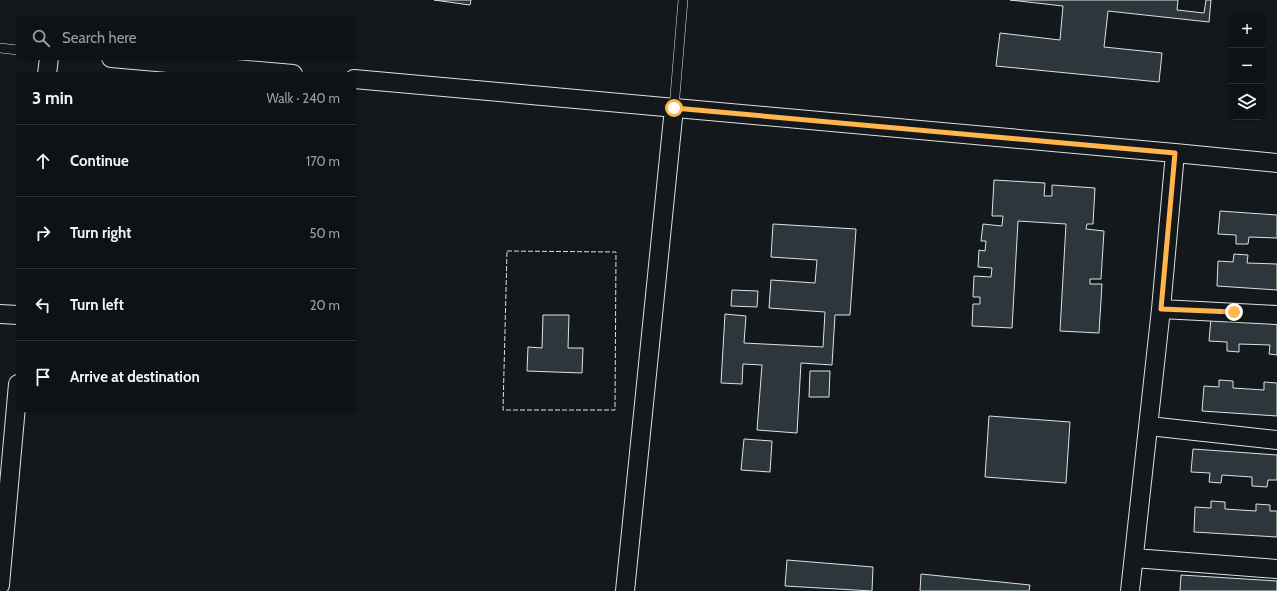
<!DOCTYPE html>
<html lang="en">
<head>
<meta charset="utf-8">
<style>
  body { margin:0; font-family:Cabin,sans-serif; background:#1d2022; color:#f1f3f6 }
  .controls { position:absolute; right:12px; top:12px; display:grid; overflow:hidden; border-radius:6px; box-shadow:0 1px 3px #0004 }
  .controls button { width:36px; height:36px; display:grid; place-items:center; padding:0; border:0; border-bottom:1px solid #2f3234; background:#0f1215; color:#f1f3f6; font:20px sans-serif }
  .stop { position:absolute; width:12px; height:12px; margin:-9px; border:3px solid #ffb74d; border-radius:50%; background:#fff }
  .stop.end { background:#ffb74d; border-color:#fff; box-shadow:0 1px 4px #0008 }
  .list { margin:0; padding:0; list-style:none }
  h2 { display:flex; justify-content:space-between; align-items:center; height:52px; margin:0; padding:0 16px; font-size:17px }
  h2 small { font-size:13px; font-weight:400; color:#9b9ea0 }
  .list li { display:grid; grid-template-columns:26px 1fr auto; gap:12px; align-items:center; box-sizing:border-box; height:72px; padding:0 16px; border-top:1px solid #2f3234 }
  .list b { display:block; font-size:15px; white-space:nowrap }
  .list em { font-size:13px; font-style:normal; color:#9b9ea0 }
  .icon { flex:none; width:22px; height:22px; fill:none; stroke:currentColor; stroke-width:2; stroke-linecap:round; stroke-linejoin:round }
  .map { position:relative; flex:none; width:1277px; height:591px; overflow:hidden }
  .search { position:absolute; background:#0f1215; box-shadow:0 1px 3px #0004; left:16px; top:16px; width:340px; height:44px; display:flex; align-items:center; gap:10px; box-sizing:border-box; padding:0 14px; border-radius:6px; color:#9b9ea0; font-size:15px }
  .panel { position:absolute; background:#0f1215; box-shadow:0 1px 3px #0004; left:16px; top:72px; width:340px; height:340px; border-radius:6px }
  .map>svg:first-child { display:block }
  .building { fill:#2c363c; stroke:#d8e6dc }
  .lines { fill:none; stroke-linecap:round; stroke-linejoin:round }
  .lane-casing { stroke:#d8e6dc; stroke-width:10 }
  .street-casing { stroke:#d8e6dc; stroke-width:20 }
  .lane { stroke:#14181c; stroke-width:9 }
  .street { stroke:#14181c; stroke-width:18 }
  .fence { stroke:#d8e6dc; stroke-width:1; stroke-dasharray:5 2; stroke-linecap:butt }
  .route { stroke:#ffb74d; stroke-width:5 }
</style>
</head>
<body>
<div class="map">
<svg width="1277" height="591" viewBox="0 0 1277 591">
  <rect width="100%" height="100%" fill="#14181c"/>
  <path class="building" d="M 434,0 L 471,0 L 470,5 Z
    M 1010,0 L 1178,0 L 1177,10 L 1204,13 L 1206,0 L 1211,0 L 1209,22 L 1108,11 L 1104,47 L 1162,53 L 1159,82 L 996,66 L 1000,33 L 1060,40 L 1063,6 Z
    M 994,180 L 1045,183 L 1044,196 L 1052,196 L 1052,185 L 1095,188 L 1093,224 L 1087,224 L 1086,229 L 1104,231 L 1101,279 L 1090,279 L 1090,284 L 1102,284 L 1099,333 L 1060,331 L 1066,224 L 1018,221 L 1012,328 L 972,326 L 973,304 L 980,304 L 980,297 L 973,297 L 974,276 L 991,277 L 992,268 L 978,267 L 979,250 L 985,251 L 986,241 L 981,241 L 983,224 L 1002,226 L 1003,216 L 992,216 Z
    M 1220,211 L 1277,215 L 1277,238 L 1249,237 L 1248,244 L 1236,244 L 1236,235 L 1218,234 Z
    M 773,224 L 856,229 L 850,315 L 835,315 L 832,365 L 801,363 L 797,433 L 757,430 L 762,365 L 743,364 L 742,384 L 721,383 L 725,314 L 746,316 L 744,343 L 823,347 L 825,312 L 769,308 L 771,280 L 815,283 L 817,260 L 771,257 Z
    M 1234,254 L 1248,255 L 1247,263 L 1277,264 L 1277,290 L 1217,286 L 1218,261 L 1233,262 Z
    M 732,290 L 758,291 L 757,307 L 731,306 Z
    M 543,315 L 569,315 L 568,348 L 583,348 L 582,373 L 527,371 L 528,347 L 542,348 Z
    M 1211,318 L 1277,322 L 1277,355 L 1269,354 L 1270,345 L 1239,344 L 1239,352 L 1227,351 L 1227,342 L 1209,341 Z
    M 810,371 L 830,371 L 829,397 L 809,397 Z
    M 1219,380 L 1233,381 L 1233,388 L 1264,390 L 1264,382 L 1277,383 L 1277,416 L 1202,411 L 1204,386 L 1219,387 Z
    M 989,416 L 1070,422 L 1066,483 L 985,477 Z
    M 744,439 L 772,441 L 770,472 L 741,470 Z
    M 1193,449 L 1277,455 L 1277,480 L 1268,480 L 1267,487 L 1252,486 L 1252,477 L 1222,475 L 1221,483 L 1209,482 L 1210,473 L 1191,472 Z
    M 1211,501 L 1225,502 L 1225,509 L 1256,511 L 1256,504 L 1270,505 L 1270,511 L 1277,511 L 1277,537 L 1194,532 L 1195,507 L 1211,508 Z
    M 787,560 L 873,567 L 872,591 L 785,586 Z
    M 921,574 L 1030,585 L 1029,591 L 920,591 Z
    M 1181,575 L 1277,581 L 1277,591 L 1180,591 Z"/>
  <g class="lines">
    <defs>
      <path id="lane" d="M 0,48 L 18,50
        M 674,108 L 683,0"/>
      <path id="street" d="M 111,58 L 293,74
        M 47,74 L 49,58
        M 354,79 L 1175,153 L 1277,163
        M 1161,309 L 1277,315
        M 0,314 L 18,315
        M 1149,426 L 1277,440
        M 1134,558 L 1277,569
        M 0,585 L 18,384
        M 625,591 L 674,108
        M 1130,591 L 1161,309 L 1175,153"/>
    </defs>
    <use href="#lane" class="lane-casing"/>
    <use href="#street" class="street-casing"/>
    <use href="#lane" class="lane"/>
    <use href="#street" class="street"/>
    <path class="fence" d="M 507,251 L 616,252 L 615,410 L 503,410 Z"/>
  </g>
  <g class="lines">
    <path class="route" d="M 674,108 L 1175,153 L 1161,309 L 1234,312"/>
  </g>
</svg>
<div class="controls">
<button>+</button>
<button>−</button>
<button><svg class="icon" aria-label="layers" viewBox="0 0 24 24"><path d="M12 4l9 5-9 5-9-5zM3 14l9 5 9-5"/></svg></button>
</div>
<div class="stop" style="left:674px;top:108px"></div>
<div class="stop end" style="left:1234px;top:312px"></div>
<div class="search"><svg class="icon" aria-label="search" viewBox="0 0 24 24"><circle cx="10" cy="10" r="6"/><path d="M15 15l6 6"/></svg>Search here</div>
<section class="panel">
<h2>3 min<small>Walk · 240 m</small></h2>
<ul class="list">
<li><svg class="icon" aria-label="ahead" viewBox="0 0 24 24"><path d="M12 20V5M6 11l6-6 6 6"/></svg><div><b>Continue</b></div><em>170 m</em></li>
<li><svg class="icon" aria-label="right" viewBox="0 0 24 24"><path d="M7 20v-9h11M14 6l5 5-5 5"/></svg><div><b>Turn right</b></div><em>50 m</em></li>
<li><svg class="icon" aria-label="left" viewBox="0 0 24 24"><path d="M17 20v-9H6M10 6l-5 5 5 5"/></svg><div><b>Turn left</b></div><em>20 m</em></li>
<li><svg class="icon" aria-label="arrive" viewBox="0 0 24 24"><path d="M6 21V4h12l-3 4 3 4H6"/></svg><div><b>Arrive at destination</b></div></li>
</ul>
</section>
</div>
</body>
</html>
